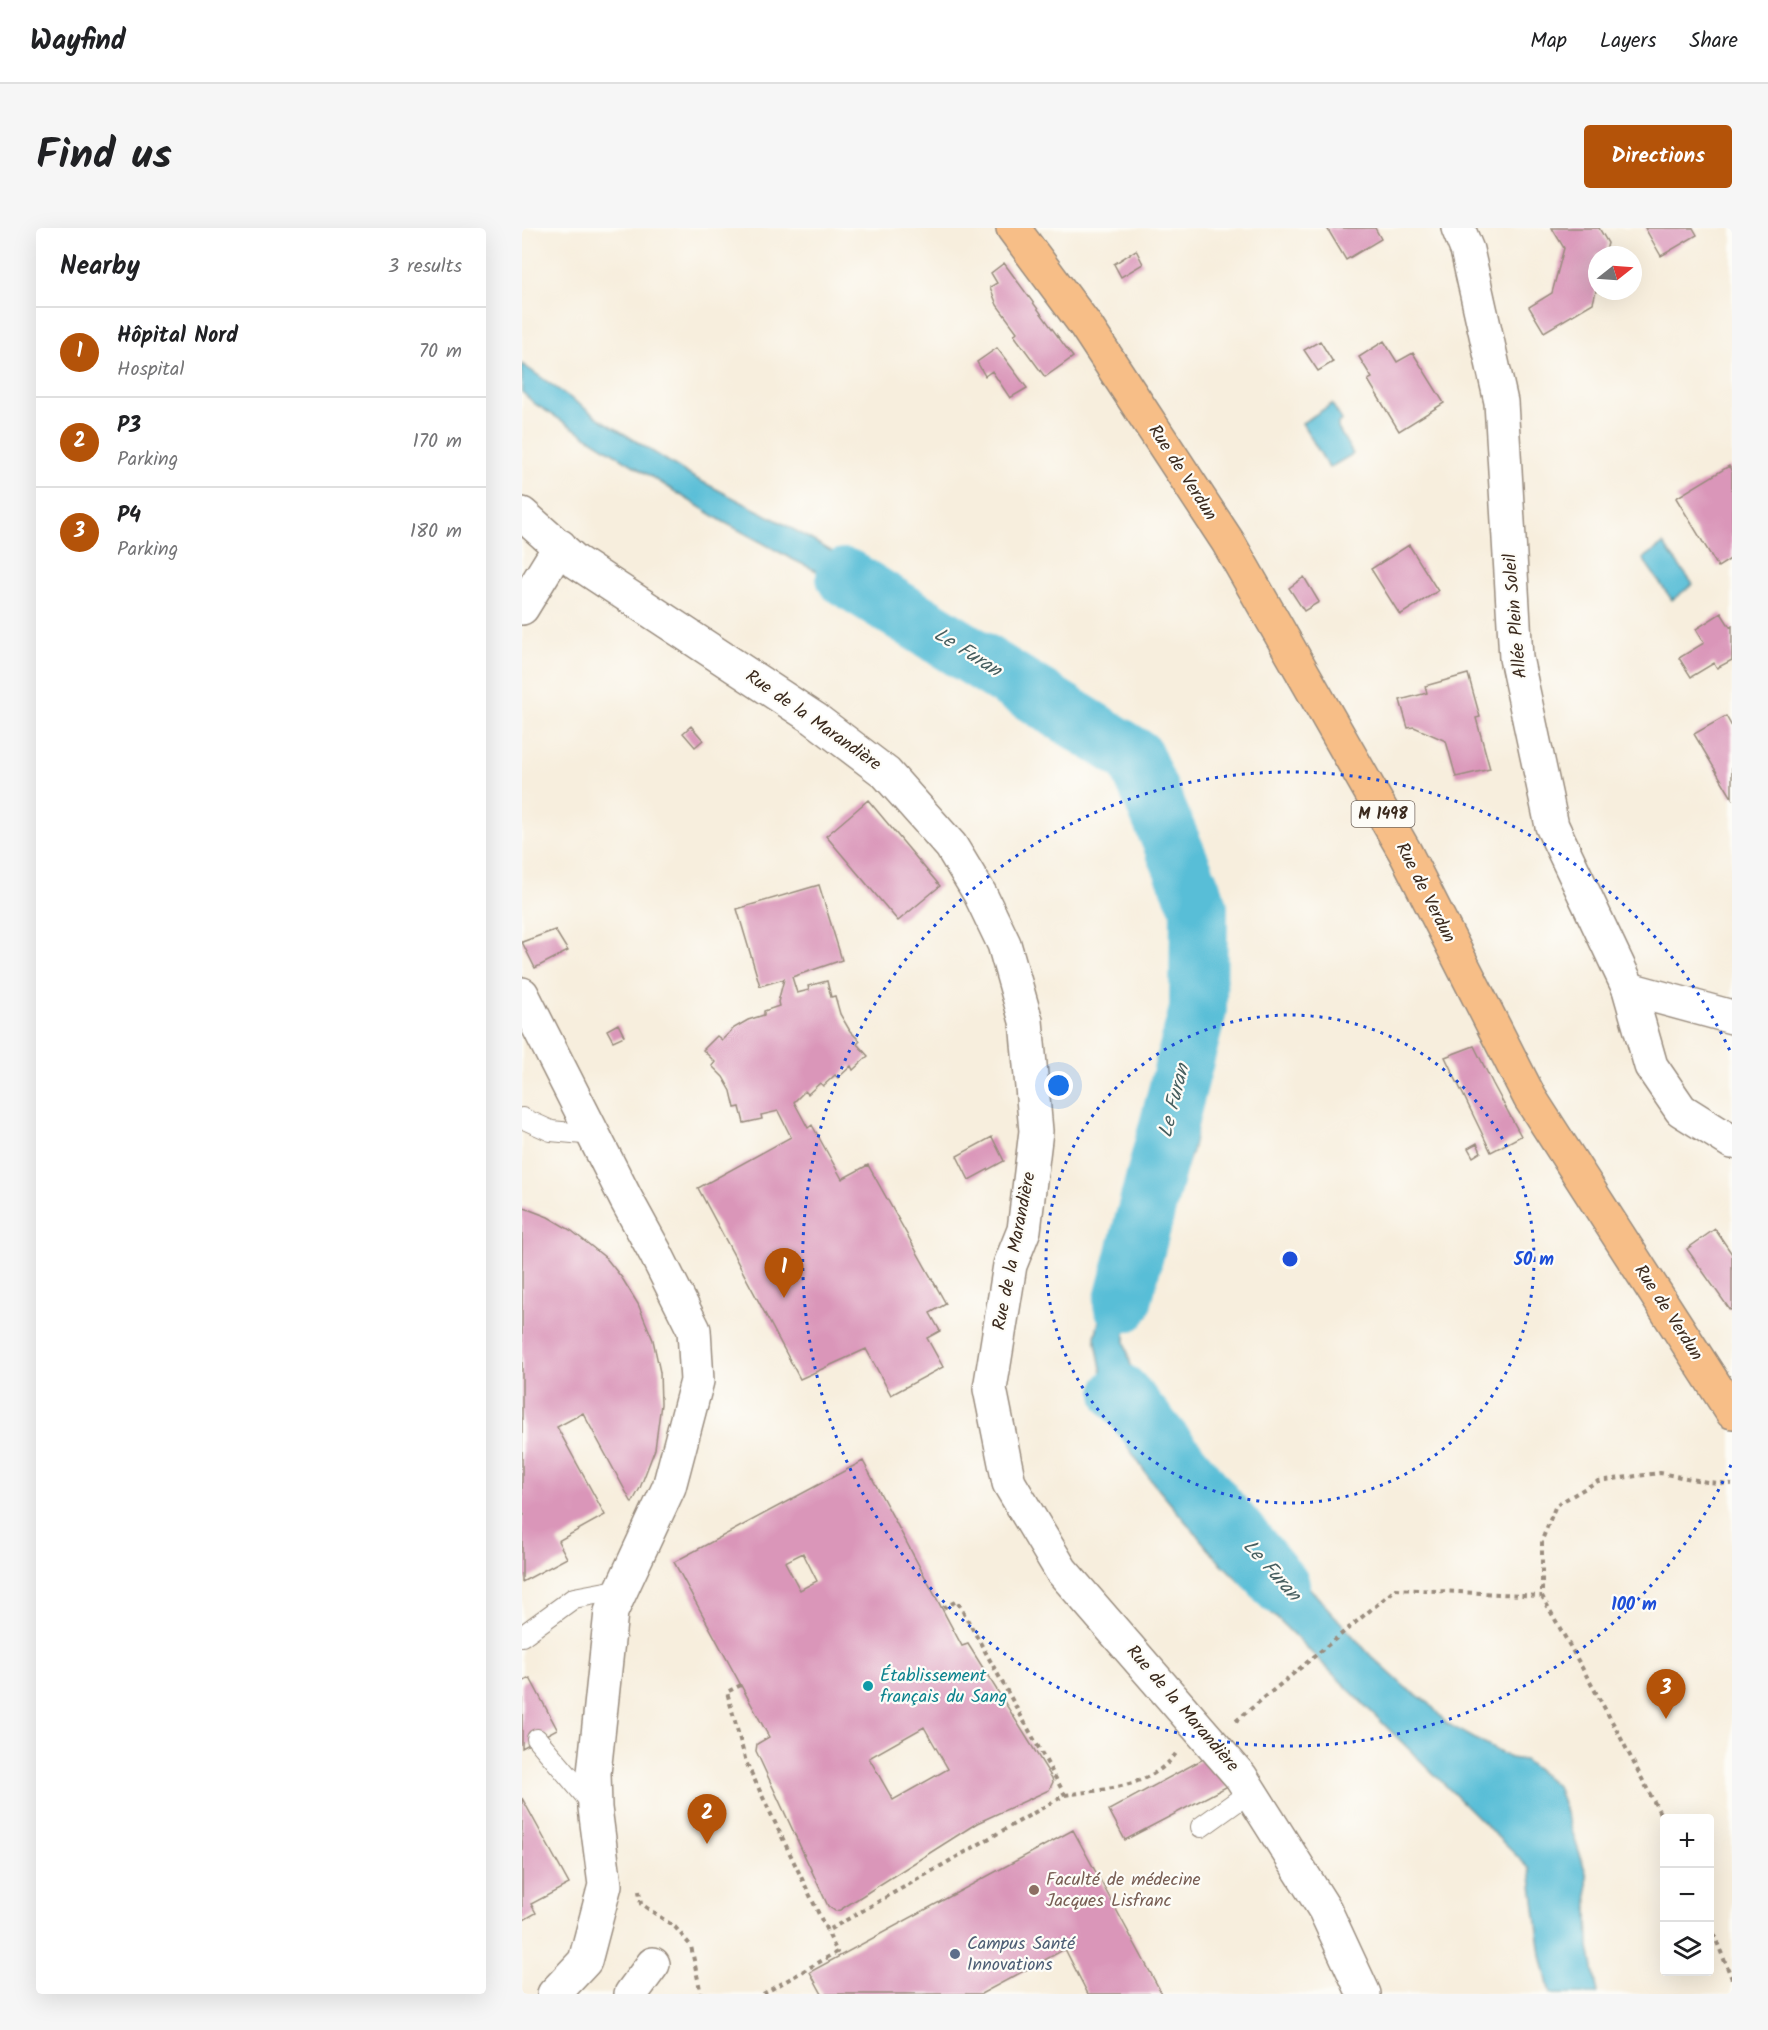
<!DOCTYPE html>
<html lang="en">
<head>
<meta charset="utf-8">
<style>
  body { margin:0; font-family:Kalam,sans-serif; background:#f6f6f6; color:#202124 }
  .controls { position:absolute; right:18px; bottom:18px; display:grid; overflow:hidden; border-radius:6px; box-shadow:0 6px 24px #0002 }
  .controls button { width:54px; height:54px; display:grid; place-items:center; padding:0; border:0; border-bottom:2px solid #e0e0e0; background:#fff; color:#202124; font:30px sans-serif }
  .compass { position:absolute; left:1066px; top:18px; width:54px; height:54px; border-radius:50%; background:#fff; box-shadow:0 6px 24px #0002; rotate:73deg }
  .you { position:absolute; left:537px; top:858px; width:21px; height:21px; margin:-15px; border:4px solid #fff; border-radius:50%; background:#1a73e8; box-shadow:0 0 0 9px #1a73e833 }
  .badge { display:grid; place-items:center; width:39px; height:39px; border-radius:50%; background:#b45309; color:#fff; font-size:20px; font-weight:700 }
  .pin { position:absolute; translate:-50% -50px; filter:drop-shadow(0 2px 3px #0008) }
  .pin::after { content:''; position:absolute; top:32px; width:21px; height:18px; background:inherit; clip-path:polygon(0 0,100% 0,50% 100%) }
  .list { margin:0; padding:0; list-style:none }
  h2 { display:flex; justify-content:space-between; align-items:center; height:78px; margin:0; padding:0 24px; font-size:26px }
  h2 small { font-size:20px; font-weight:400; color:#757577 }
  .list li { display:grid; grid-template-columns:39px 1fr auto; gap:18px; align-items:center; box-sizing:border-box; height:90px; padding:0 24px; border-top:2px solid #e0e0e0 }
  .list b { display:block; font-size:22px; white-space:nowrap }
  .list p { margin:0; font-size:20px; white-space:nowrap; color:#757577 }
  .list em { font-size:20px; font-style:normal; color:#757577 }
  .icon { flex:none; width:33px; height:33px; fill:none; stroke:currentColor; stroke-width:2; stroke-linecap:round; stroke-linejoin:round }
  .map { position:relative; flex:none; width:1210px; height:1766px; overflow:hidden; border-radius:6px }
  header { display:flex; align-items:center; gap:36px; box-sizing:border-box; height:84px; padding:0 30px; background:#fff; border-bottom:2px solid #e0e0e0 }
  header strong { font-size:28px }
  nav { display:flex; gap:33px; margin-inline-start:auto; font-size:21px }
  .intro { display:flex; align-items:center; justify-content:space-between; box-sizing:border-box; height:144px; padding:0 36px }
  h1 { margin:0; font-size:42px }
  .button { padding:15px 27px; border-radius:6px; background:#b45309; color:#fff; font-size:21px; font-weight:700 }
  main { display:flex; gap:36px; padding:0 36px }
  aside { flex:1; background:#fff; border-radius:6px; box-shadow:0 6px 24px #0002 }
  .map>svg:first-child { display:block }
  .water { fill:#59bed7; stroke:#4a747a; stroke-width:1.5 }
  .lines { fill:none; stroke-linecap:round; stroke-linejoin:round }
  .river { stroke:#59bed7; stroke-width:58 }
  .building { fill:#da96b9; fill-rule:evenodd }
  .lane-casing { stroke:#998c7e; stroke-width:22 }
  .street-casing { stroke:#998c7e; stroke-width:36 }
  .primary-casing { stroke:#998c7e; stroke-width:36 }
  .path { stroke:#998c7e; stroke-width:4; stroke-dasharray:4.5 4.5; stroke-linecap:butt }
  .lane { stroke:#fff; stroke-width:20 }
  .street { stroke:#fff; stroke-width:33 }
  .primary { stroke:#f7be87; stroke-width:33 }
  .ring { fill:none; stroke:#1d4ed8; stroke-width:3; stroke-dasharray:3 6 }
  .culture-dot { fill:#0f9aa8; stroke:#fdfcf7; stroke-width:2 }
  .education-dot { fill:#8d6e63; stroke:#fdfcf7; stroke-width:2 }
  .service-dot { fill:#5c6f8a; stroke:#fdfcf7; stroke-width:2 }
  .labels { text-anchor:middle; dominant-baseline:central; stroke-width:4.5; stroke-linejoin:round; paint-order:stroke }
  .shield { fill:#fdfcf7; stroke:#75695f; stroke-width:1.5 }
  .shield-label { font-size:16px; font-weight:bold; fill:#3b2a1e }
  .street-label { font-size:18px; fill:#3b2a1e; stroke:#fdfcf7 }
  .culture-label { font-size:18px; fill:#0d838f; stroke:#fdfcf7; text-anchor:start }
  .education-label { font-size:18px; fill:#785e54; stroke:#fdfcf7; text-anchor:start }
  .service-label { font-size:18px; fill:#4e5e75; stroke:#fdfcf7; text-anchor:start }
  .water-label { font-size:20px; font-style:italic; fill:#465e5f; stroke:#fdfcf7 }
  .centre { fill:#1d4ed8; stroke:#fdfcf7; stroke-width:3 }
  .ring-label { font-size:18px; text-anchor:middle; font-weight:bold; fill:#1d4ed8; stroke:#fdfcf7; stroke-width:4.5; stroke-linejoin:round; paint-order:stroke }
</style>
</head>
<body>
<header>
<strong>Wayfind</strong>
<nav><a>Map</a><a>Layers</a><a>Share</a></nav>
</header>
<div class="intro"><h1>Find us</h1><a class="button">Directions</a></div>
<main>
<aside>
<h2>Nearby<small>3 results</small></h2>
<ul class="list">
<li><span class="badge">1</span><div><b>Hôpital Nord</b><p>Hospital</p></div><em>70 m</em></li>
<li><span class="badge">2</span><div><b>P3</b><p>Parking</p></div><em>170 m</em></li>
<li><span class="badge">3</span><div><b>P4</b><p>Parking</p></div><em>180 m</em></li>
</ul>
</aside>
<div class="map">
<svg width="1210" height="1766" viewBox="0 0 1210 1766">
  <rect width="100%" height="100%" fill="#fdfcf7"/>
  <filter id="ink" filterUnits="userSpaceOnUse"><feTurbulence type="fractalNoise" baseFrequency=".0167" numOctaves="2"/><feDisplacementMap in="SourceGraphic" scale="12" xChannelSelector="R" yChannelSelector="G"/><feConvolveMatrix kernelMatrix="1 2 1 2 8 2 1 2 1" color-interpolation-filters="sRGB"/></filter>
  <filter id="wash" filterUnits="userSpaceOnUse"><feTurbulence type="fractalNoise" baseFrequency=".008" numOctaves="4" result="noise"/><feDisplacementMap in="SourceGraphic" scale="24" xChannelSelector="R" yChannelSelector="G"/><feGaussianBlur stdDeviation="1.35" result="paint"/><feColorMatrix in="noise" values="0 0 0 0 0 0 0 0 0 0 0 0 0 0 0 0 0 1.4 0 .05"/><feComposite in="paint" operator="in"/></filter>
  <g filter="url(#wash)">
    <rect width="100%" height="100%" fill="#f7eedd"/>
    <path class="water" d="M 0,136 L 77,190 L 171,249 L 262,296 L 405,378 L 479,414 L 594,494 L 627,523 L 655,565 L 680,623 L 691,684 L 681,749 L 687,781 L 687,815 L 679,881 L 670,923 L 643,1001 L 622,1032 L 604,1065 L 603,1114 L 616,1166 L 636,1207 L 666,1250 L 693,1285 L 783,1355 L 849,1428 L 884,1460 L 907,1475 L 924,1495 L 988,1530 L 1002,1532 L 1035,1558 L 1065,1648 L 1067,1719 L 1076,1766 L 1028,1766 L 1019,1727 L 1008,1641 L 694,1330 L 628,1251 L 604,1216 L 583,1161 L 573,1109 L 583,1068 L 595,1035 L 629,987 L 638,965 L 665,823 L 667,801 L 658,701 L 658,625 L 640,585 L 621,556 L 551,486 L 447,422 L 360,374 L 272,332 L 200,293 L 13,176 L 0,164 Z
      M 810,176 L 820,192 L 816,195 L 816,200 L 831,226 L 807,240 L 780,195 Z
      M 1141,316 L 1171,356 L 1150,372 L 1121,331 Z"/>
    <g class="lines">
      <path class="river" d="M 323,349 L 613,529 L 677,679 L 676,782 L 600,1076
        M 599,1165 L 759,1358"/>
    </g>
    <g id="blocks">
      <path class="building" d="M 805,0 L 853,0 L 859,11 L 824,32 Z
        M 1030,0 L 1077,0 L 1086,15 L 1083,27 L 1075,27 L 1075,59 L 1071,75 L 1022,104 L 1007,79 L 1030,65 L 1042,20 Z
        M 1123,0 L 1171,0 L 1175,7 L 1139,28 Z
        M 614,22 L 621,36 L 599,49 L 592,36 Z
        M 482,35 L 551,129 L 523,149 L 492,107 L 495,104 L 475,77 L 468,59 L 475,55 L 469,45 Z
        M 798,113 L 811,134 L 796,143 L 782,122 Z
        M 862,113 L 875,134 L 891,125 L 922,175 L 877,203 L 846,152 L 850,150 L 837,129 Z
        M 475,120 L 505,160 L 488,170 L 470,143 L 463,148 L 455,134 Z
        M 1207,238 L 1210,244 L 1210,330 L 1196,339 L 1154,270 Z
        M 887,317 L 916,363 L 878,387 L 849,341 Z
        M 782,349 L 797,374 L 782,383 L 767,360 Z
        M 1199,385 L 1208,399 L 1210,398 L 1210,432 L 1195,440 L 1192,435 L 1169,449 L 1157,430 L 1182,415 L 1174,401 Z
        M 946,446 L 958,489 L 954,490 L 968,541 L 934,549 L 924,513 L 892,499 L 886,500 L 878,472 L 905,465 L 903,458 Z
        M 1204,488 L 1210,499 L 1210,570 L 1172,506 Z
        M 169,498 L 181,512 L 173,519 L 161,505 Z
        M 346,572 L 418,658 L 376,693 L 304,608 Z
        M 297,657 L 320,732 L 270,749 L 275,765 L 287,762 L 286,758 L 305,753 L 309,769 L 313,768 L 318,786 L 328,803 L 338,813 L 335,816 L 346,828 L 331,842 L 329,838 L 316,850 L 313,847 L 301,858 L 298,855 L 286,866 L 283,863 L 272,874 L 286,900 L 290,897 L 320,951 L 346,937 L 424,1076 L 408,1085 L 418,1103 L 405,1110 L 421,1139 L 369,1167 L 344,1121 L 278,1151 L 176,960 L 269,909 L 256,883 L 239,887 L 240,891 L 222,895 L 218,879 L 213,880 L 209,863 L 201,849 L 190,838 L 193,834 L 181,822 L 195,808 L 200,812 L 212,800 L 226,792 L 242,787 L 242,783 L 257,778 L 256,774 L 262,751 L 238,758 L 215,681 Z
        M 33,702 L 46,723 L 13,740 L 0,714 Z
        M 96,796 L 102,808 L 91,813 L 85,802 Z
        M 952,818 L 971,856 L 999,908 L 969,924 L 923,829 Z
        M 470,909 L 482,933 L 447,952 L 435,928 Z
        M 955,915 L 959,924 L 951,929 L 946,920 Z
        M 0,979 L 26,989 L 50,1003 L 84,1030 L 100,1050 L 116,1076 L 131,1112 L 138,1144 L 139,1176 L 133,1221 L 118,1260 L 110,1275 L 61,1185 L 35,1199 L 83,1287 L 36,1313 L 45,1330 L 0,1354 L 0,1288 L 2,1287 L 0,1284 Z
        M 1193,1001 L 1210,1026 L 1210,1081 L 1208,1082 L 1165,1021 Z
        M 341,1233 L 440,1418 L 446,1416 L 530,1550 L 531,1554 L 527,1562 L 455,1595 L 318,1682 L 313,1683 L 306,1678 L 234,1523 L 235,1516 L 247,1509 L 152,1334 ZM 281,1325 L 295,1353 L 278,1362 L 263,1334 ZM 402,1499 L 426,1541 L 371,1572 L 347,1530 Z
        M 8,1450 L 35,1501 L 0,1520 L 0,1454 Z
        M 685,1529 L 706,1558 L 603,1612 L 587,1582 Z
        M 0,1570 L 47,1656 L 9,1676 L 14,1685 L 0,1693 Z
        M 551,1602 L 640,1766 L 566,1766 L 543,1721 L 459,1766 L 300,1766 L 288,1744 Z"/>
    </g>
  </g>
  <g filter="url(#ink)">
    <use href="#blocks" fill-opacity="0" stroke="#998c7e" stroke-width="1.5"/>
    <g class="lines">
      <defs>
        <path id="lane" d="M 0,890 L 29,903 L 72,907
          M 0,1408 L 52,1370 L 100,1361
          M 15,1511 L 72,1578
          M 679,1599 L 728,1564"/>
        <path id="street" d="M 936,0 L 945,22 L 979,174 L 994,430 L 1030,598 L 1107,761 L 1129,838 L 1159,882 L 1210,914
          M 0,286 L 53,333 L 293,491 L 364,545 L 429,618 L 458,666 L 482,716 L 504,793 L 514,903 L 502,1002 L 488,1037 L 468,1161 L 487,1255 L 539,1342 L 719,1549 L 803,1682 L 842,1766
          M 0,380 L 38,318
          M 1107,761 L 1210,789
          M 0,766 L 104,971 L 133,1024 L 172,1102 L 175,1153 L 147,1259 L 89,1384 L 72,1545 L 73,1580 L 83,1657 L 63,1733 L 32,1766
          M 109,1766 L 131,1736"/>
        <path id="primary" d="M 491,0 L 564,98 L 706,314 L 883,624 L 1008,870 L 1210,1184"/>
      </defs>
      <use href="#lane" class="lane-casing"/>
      <use href="#street" class="street-casing"/>
      <use href="#primary" class="primary-casing"/>
      <path class="path" d="M 219,1457 L 205,1464 L 224,1534 L 305,1703 L 543,1567 L 435,1373 L 421,1380
        M 714,1493 L 874,1361 L 1020,1368
        M 543,1567 C 582,1561 630,1560 655,1524
        M 1142,1593 L 1092,1497 L 1020,1368 L 1020,1312 L 1034,1277 L 1076,1253 L 1138,1245 L 1185,1254 L 1210,1256
        M 117,1663 L 119,1676 L 153,1699 L 169,1718 L 179,1766
        M 1188,1697 L 1210,1751
        M 241,1766 L 315,1724 L 305,1703"/>
      <use href="#lane" class="lane"/>
      <use href="#street" class="street"/>
      <use href="#primary" class="primary"/>
    </g>
  </g>
  <g class="ring">
    <circle cx="768" cy="1031" r="244"/>
    <path d="M1209 1237A487 487 0 1 1 1209 825"/>
  </g>
  <circle class="culture-dot" cx="346" cy="1458" r="6"/>
  <circle class="education-dot" cx="512" cy="1662" r="6"/>
  <circle class="service-dot" cx="433" cy="1726" r="6"/>
  <g class="labels">
    <rect class="shield" x="829.5" y="573" width="63" height="26" rx="4.5"/>
    <g class="shield-label">
      <text x="861" y="586">M 1498</text>
    </g>
    <g class="street-label">
      <text transform="translate(660 245) rotate(57)">Rue de Verdun</text>
      <text transform="translate(994 388) rotate(-95)">Allée Plein Soleil</text>
      <text transform="translate(291 493) rotate(35)">Rue de la Marandière</text>
      <text transform="translate(903 665) rotate(63)">Rue de Verdun</text>
      <text transform="translate(493 1023) rotate(-79)">Rue de la Marandière</text>
      <text transform="translate(1146 1085) rotate(57)">Rue de Verdun</text>
      <text transform="translate(660 1481) rotate(49)">Rue de la Marandière</text>
    </g>
    <g class="culture-label">
      <text x="358" y="1448">Établissement<tspan x="358" dy="21">français du Sang</tspan></text>
    </g>
    <g class="education-label">
      <text x="524" y="1652">Faculté de médecine<tspan x="524" dy="21">Jacques Lisfranc</tspan></text>
    </g>
    <g class="service-label">
      <text x="445" y="1716">Campus Santé<tspan x="445" dy="21">Innovations</tspan></text>
    </g>
    <g class="water-label">
      <text transform="translate(445 425) rotate(32)">Le Furan</text>
      <text transform="translate(653 873) rotate(-76)">Le Furan</text>
      <text transform="translate(749 1343) rotate(48)">Le Furan</text>
    </g>
  </g>
  <circle cx="768" cy="1031" r="9" class="centre"/>
  <g class="ring-label">
    <text x="1012" y="1037">50 m</text>
    <text x="1112" y="1382">100 m</text>
  </g>
</svg>
<div class="controls">
<button>+</button>
<button>−</button>
<button><svg class="icon" aria-label="layers" viewBox="0 0 24 24"><path d="M12 4l9 5-9 5-9-5zM3 14l9 5 9-5"/></svg></button>
</div>
<svg class="compass" viewBox="-18 -18 36 36"><path d="M0-13l5 13h-10z" fill="#e53935"/><path d="M0 13l5-13h-10z" fill="#757577"/></svg>
<div class="you"></div>
<div class="pin badge" style="left:262px;top:1070px">1</div>
<div class="pin badge" style="left:185px;top:1616px">2</div>
<div class="pin badge" style="left:1144px;top:1491px">3</div>
</div>
</main>
</body>
</html>
